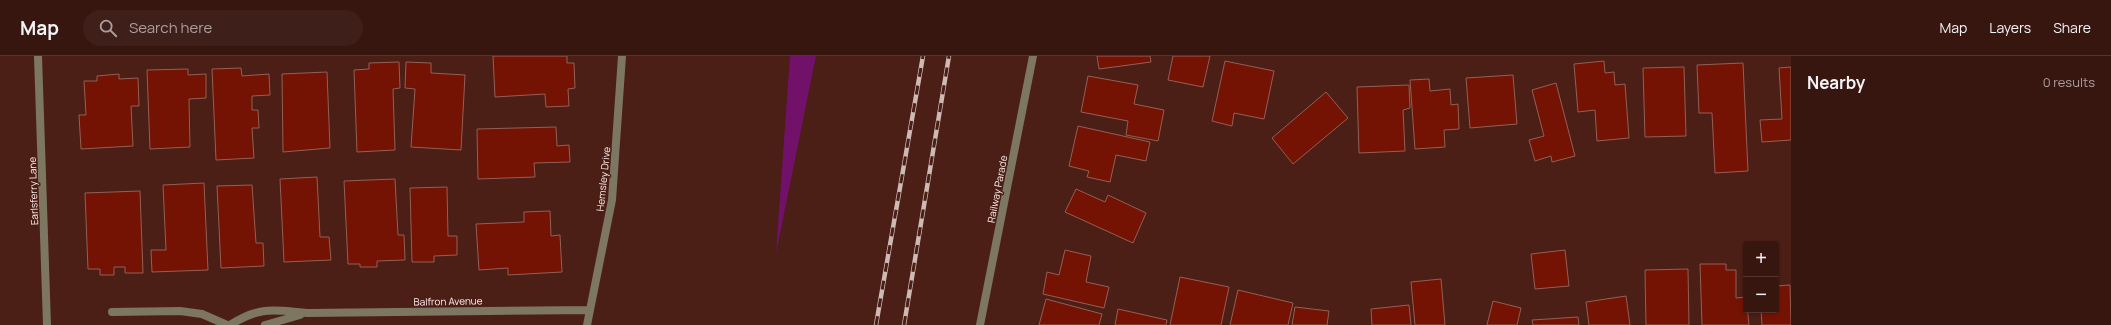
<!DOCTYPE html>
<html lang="en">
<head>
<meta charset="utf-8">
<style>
  body { margin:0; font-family:Manrope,sans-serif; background:#3f1f19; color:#f1f3f6 }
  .controls { position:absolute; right:12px; bottom:12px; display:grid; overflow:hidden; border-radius:4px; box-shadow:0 1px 3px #0004 }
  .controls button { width:36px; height:36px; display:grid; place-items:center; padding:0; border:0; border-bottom:1px solid #523530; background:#381610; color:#f1f3f6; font:20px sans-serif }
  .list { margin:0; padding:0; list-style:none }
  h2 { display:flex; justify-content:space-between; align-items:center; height:52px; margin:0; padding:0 16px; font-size:17px }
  h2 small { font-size:13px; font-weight:400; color:#ab9f9f }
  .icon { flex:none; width:22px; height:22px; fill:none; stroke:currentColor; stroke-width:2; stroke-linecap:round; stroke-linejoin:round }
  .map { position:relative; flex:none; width:1791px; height:269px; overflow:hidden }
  header { display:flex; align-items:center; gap:24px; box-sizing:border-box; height:56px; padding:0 20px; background:#381610; border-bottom:1px solid #523530 }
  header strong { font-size:19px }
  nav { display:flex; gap:22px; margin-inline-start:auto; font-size:14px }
  .search { width:280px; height:36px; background:#3f1f19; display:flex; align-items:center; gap:10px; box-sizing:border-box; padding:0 14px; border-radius:22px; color:#ab9f9f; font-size:15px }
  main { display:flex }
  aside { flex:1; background:#381610 }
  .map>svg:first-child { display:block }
  .green { fill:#72116a }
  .building { fill:#741304; stroke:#936055 }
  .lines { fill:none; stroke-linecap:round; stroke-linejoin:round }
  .lane { stroke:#7d7762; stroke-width:8 }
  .street { stroke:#7d7762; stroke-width:8 }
  .rail-casing { stroke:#cebab5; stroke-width:4.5 }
  .rail { stroke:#4b1e16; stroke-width:3; stroke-dasharray:9; stroke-linecap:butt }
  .labels { text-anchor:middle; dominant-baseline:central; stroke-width:3; stroke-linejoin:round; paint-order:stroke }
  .street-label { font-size:10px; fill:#fdf1ee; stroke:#4b1e16 }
</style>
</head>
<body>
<header>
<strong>Map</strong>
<div class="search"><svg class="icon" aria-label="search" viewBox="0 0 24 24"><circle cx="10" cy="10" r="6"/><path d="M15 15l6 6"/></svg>Search here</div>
<nav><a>Map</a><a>Layers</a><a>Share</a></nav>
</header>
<main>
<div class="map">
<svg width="1791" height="269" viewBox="0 0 1791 269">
  <rect width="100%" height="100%" fill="#4b1e16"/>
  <path class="green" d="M 790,0 L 816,0 L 776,197 Z"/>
  <path class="building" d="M 493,0 L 567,0 L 567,7 L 574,7 L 575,32 L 568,33 L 569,50 L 546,51 L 545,38 L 495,41 Z
    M 1097,0 L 1150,0 L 1151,6 L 1099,13 Z
    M 1173,0 L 1210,0 L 1203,31 L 1168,24 Z
    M 1225,5 L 1274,15 L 1264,63 L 1234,57 L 1232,70 L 1212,65 Z
    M 1604,5 L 1605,17 L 1614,16 L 1615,29 L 1625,28 L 1629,82 L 1597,85 L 1595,54 L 1578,56 L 1574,8 Z
    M 399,6 L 400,32 L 393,33 L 395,94 L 357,96 L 354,14 L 369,13 L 369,7 Z
    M 406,6 L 431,7 L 431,17 L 465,19 L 461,94 L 411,91 L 415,33 L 405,32 Z
    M 1743,7 L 1748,115 L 1715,117 L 1712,57 L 1699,57 L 1697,9 Z
    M 1684,11 L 1686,80 L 1645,81 L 1643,12 Z
    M 1791,11 L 1791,84 L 1762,86 L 1760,64 L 1782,63 L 1779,12 Z
    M 241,12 L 242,20 L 269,18 L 270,39 L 252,40 L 252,54 L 258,54 L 259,72 L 252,72 L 254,102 L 216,104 L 212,13 Z
    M 188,13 L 188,19 L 206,18 L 206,42 L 189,43 L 190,91 L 150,93 L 147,14 Z
    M 327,16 L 330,92 L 283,96 L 282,18 Z
    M 119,18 L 119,23 L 138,22 L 139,50 L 131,50 L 133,90 L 81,93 L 79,59 L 86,59 L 84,25 L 97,25 L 97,20 Z
    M 1513,19 L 1517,68 L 1470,72 L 1466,22 Z
    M 1088,20 L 1138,29 L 1134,48 L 1164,54 L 1158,85 L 1126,79 L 1128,65 L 1081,56 Z
    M 1429,23 L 1430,35 L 1450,33 L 1451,49 L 1458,48 L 1459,73 L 1444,74 L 1445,91 L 1415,93 L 1410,24 Z
    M 1556,27 L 1575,100 L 1552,106 L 1551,100 L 1535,105 L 1529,84 L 1544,80 L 1532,34 Z
    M 1409,29 L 1410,52 L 1403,54 L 1405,95 L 1359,97 L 1357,31 Z
    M 1326,36 L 1348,62 L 1293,108 L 1272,82 Z
    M 1078,70 L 1150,86 L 1146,105 L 1116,99 L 1110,126 L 1087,121 L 1089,115 L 1069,110 Z
    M 556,71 L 557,90 L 569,89 L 570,106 L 534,107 L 535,121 L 478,123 L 477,73 Z
    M 317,121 L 320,181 L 329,181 L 331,204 L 284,206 L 280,123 Z
    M 395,123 L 398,179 L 404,179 L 405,204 L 377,205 L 377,211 L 360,211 L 360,208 L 348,208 L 344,125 Z
    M 204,127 L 208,214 L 152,216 L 151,194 L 166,194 L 163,129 Z
    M 252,129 L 256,187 L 263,187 L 264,210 L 221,212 L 217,130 Z
    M 447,131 L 448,180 L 457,180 L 457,199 L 434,200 L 434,206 L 412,206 L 410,132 Z
    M 1076,133 L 1105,146 L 1108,139 L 1146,157 L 1133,187 L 1065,156 Z
    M 140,135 L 143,217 L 125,217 L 125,211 L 114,211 L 114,219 L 100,219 L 100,213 L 88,213 L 85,137 Z
    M 550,155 L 551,180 L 560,179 L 562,216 L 508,219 L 508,212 L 479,214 L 476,168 L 524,166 L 524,156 Z
    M 1065,194 L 1091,200 L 1086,226 L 1109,231 L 1104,252 L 1043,238 L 1047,216 L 1059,219 Z
    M 1565,194 L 1569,230 L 1535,233 L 1531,198 Z
    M 1700,208 L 1726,208 L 1726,214 L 1736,214 L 1736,242 L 1746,241 L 1749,269 L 1702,269 Z
    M 1688,213 L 1689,269 L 1646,269 L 1645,214 Z
    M 1180,221 L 1229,231 L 1221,269 L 1170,269 Z
    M 1441,223 L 1445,269 L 1415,269 L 1411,226 Z
    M 1790,229 L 1791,269 L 1762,269 L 1761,254 L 1776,254 L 1776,230 Z
    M 1238,234 L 1293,247 L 1288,269 L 1230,269 Z
    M 1626,240 L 1630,269 L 1589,269 L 1586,246 Z
    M 1046,243 L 1102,258 L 1099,269 L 1039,269 Z
    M 1493,245 L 1521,252 L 1517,269 L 1487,269 Z
    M 1409,249 L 1411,269 L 1372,269 L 1371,253 Z
    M 1295,251 L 1329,255 L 1327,269 L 1292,269 Z
    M 1118,253 L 1167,264 L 1166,269 L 1115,269 Z
    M 1578,261 L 1579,269 L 1533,269 L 1532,264 Z"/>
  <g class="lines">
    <path class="lane" d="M 38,0 L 47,269
      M 112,256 L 180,255 L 202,258 L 227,269"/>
    <path class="street" d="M 230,269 C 260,250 273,254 307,257 L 590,254
      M 265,269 L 300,259
      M 587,269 L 612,144 L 622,0
      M 980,269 L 1033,0"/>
    <defs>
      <path id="rail" d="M 876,269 L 923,0
        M 904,269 L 949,0"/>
    </defs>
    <use href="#rail" class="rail-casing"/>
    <use href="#rail" class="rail"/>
  </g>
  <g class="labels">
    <g class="street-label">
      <text transform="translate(603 123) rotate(-84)">Hemsley Drive</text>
      <text transform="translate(997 133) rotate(-79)">Railway Parade</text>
      <text transform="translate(33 135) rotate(-92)">Earlsferry Lane</text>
      <text transform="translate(448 245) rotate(-1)">Balfron Avenue</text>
    </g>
  </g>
</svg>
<div class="controls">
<button>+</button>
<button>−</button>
</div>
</div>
<aside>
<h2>Nearby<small>0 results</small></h2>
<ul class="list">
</ul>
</aside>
</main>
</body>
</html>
